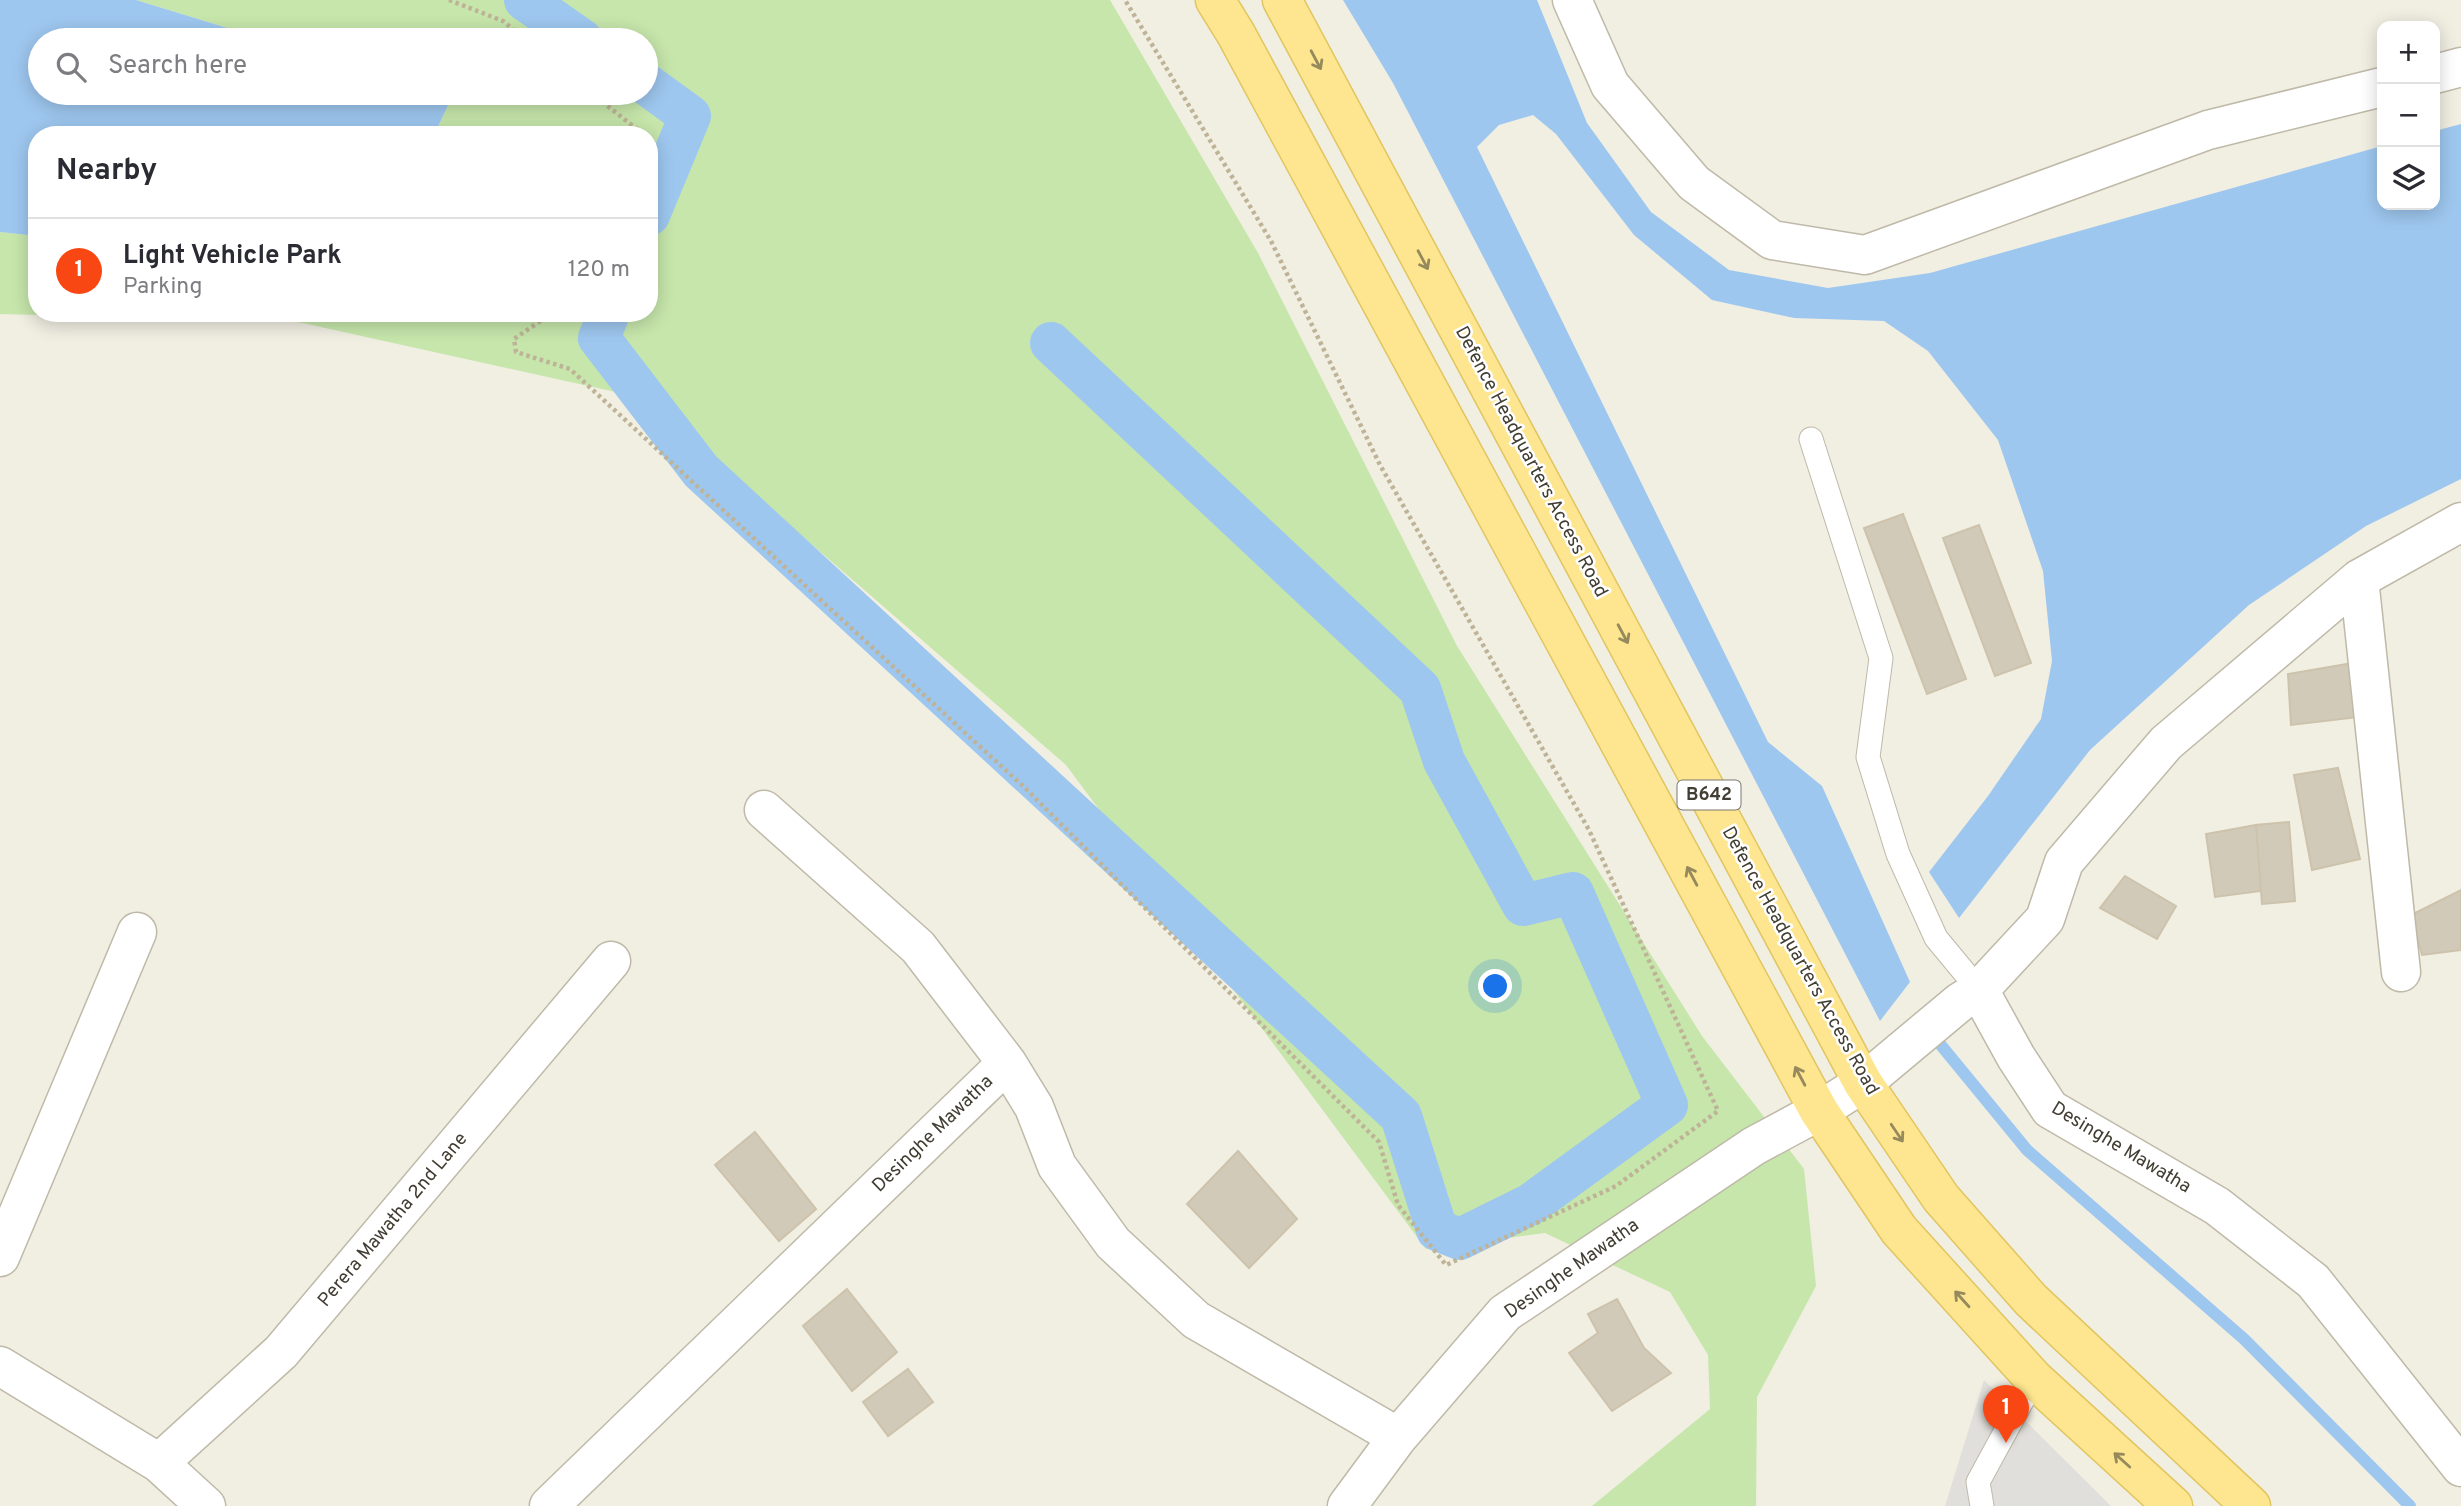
<!DOCTYPE html>
<html lang="en">
<head>
<meta charset="utf-8">
<style>
  body { margin:0; font-family:Overpass,sans-serif; background:#f2f2f3; color:#2b2b33 }
  .controls { position:absolute; right:21px; top:21px; display:grid; overflow:hidden; border-radius:14px; box-shadow:0 4px 18px #0003 }
  .controls button { width:63px; height:63px; display:grid; place-items:center; padding:0; border:0; border-bottom:2px solid #e1e1e2; background:#fff; color:#2b2b33; font:35px sans-serif }
  .you { position:absolute; left:1496px; top:987px; width:24px; height:24px; margin:-18px; border:5px solid #fff; border-radius:50%; background:#1a73e8; box-shadow:0 0 0 10px #1a73e833 }
  .badge { display:grid; place-items:center; width:46px; height:46px; border-radius:50%; background:#f84713; color:#fff; font-size:23px; font-weight:700 }
  .pin { position:absolute; translate:-50% -58px; filter:drop-shadow(0 2px 4px #0008) }
  .pin::after { content:''; position:absolute; top:37px; width:24px; height:21px; background:inherit; clip-path:polygon(0 0,100% 0,50% 100%) }
  .list { margin:0; padding:0; list-style:none }
  h2 { display:flex; justify-content:space-between; align-items:center; height:91px; margin:0; padding:0 28px; font-size:30px }
  h2 small { font-size:23px; font-weight:400; color:#7c7c81 }
  .list li { display:grid; grid-template-columns:46px 1fr auto; gap:21px; align-items:center; box-sizing:border-box; height:105px; padding:0 28px; border-top:2px solid #e1e1e2 }
  .list b { display:block; font-size:26px; white-space:nowrap }
  .list p { margin:0; font-size:23px; white-space:nowrap; color:#7c7c81 }
  .list em { font-size:23px; font-style:normal; color:#7c7c81 }
  .icon { flex:none; width:38px; height:38px; fill:none; stroke:currentColor; stroke-width:2; stroke-linecap:round; stroke-linejoin:round }
  .map { position:relative; flex:none; width:2461px; height:1506px; overflow:hidden }
  .search { position:absolute; background:#fff; box-shadow:0 4px 18px #0003; left:28px; top:28px; width:630px; height:77px; display:flex; align-items:center; gap:18px; box-sizing:border-box; padding:0 24px; border-radius:38px; color:#7c7c81; font-size:26px }
  .panel { position:absolute; background:#fff; box-shadow:0 4px 18px #0003; left:28px; top:126px; width:630px; height:196px; border-radius:28px }
  .map>svg:first-child { display:block }
  .green { fill:#c6e6ab }
  .parking { fill:#e1dfdb }
  .water { fill:#9ec7ef }
  .lines { fill:none; stroke-linecap:round; stroke-linejoin:round }
  .stream { stroke:#9ec7ef; stroke-width:12 }
  .canal { stroke:#9ec7ef; stroke-width:42 }
  .building { fill:#d2cab8; stroke:#cdc2ab; stroke-width:2 }
  .service-casing { stroke:#bfb9a8; stroke-width:25 }
  .minor-casing { stroke:#bfb9a8; stroke-width:41 }
  .primary-casing { stroke:#e1c560; stroke-width:41 }
  .path { stroke:#beb397; stroke-width:4.5; stroke-dasharray:3.5 3.5; stroke-linecap:butt }
  .service { stroke:#fff; stroke-width:23 }
  .minor { stroke:#fff; stroke-width:38 }
  .primary { stroke:#fde68f; stroke-width:38 }
  .oneway { stroke:#968a5c }
  .labels { text-anchor:middle; dominant-baseline:central; stroke-width:5; stroke-linejoin:round; paint-order:stroke }
  .shield { fill:#fff; stroke:#7b7870; stroke-width:2 }
  .shield-label { font-size:18px; font-weight:bold; fill:#423e33 }
  .street-label { font-size:19px; fill:#423e33; stroke:#fff }
</style>
</head>
<body>
<div class="map">
<svg width="2461" height="1506" viewBox="0 0 2461 1506">
  <rect width="100%" height="100%" fill="#f1eee2"/>
  <path class="green" d="M 136,0 L 1110,0 L 1258,253 L 1457,646 L 1702,1036 L 1804,1169 L 1816,1286 L 1757,1397 L 1756,1506 L 1592,1506 L 1710,1409 L 1708,1355 L 1670,1292 L 1545,1233 L 1426,1249 L 1066,765 L 643,398 L 298,322 L 0,314 L 0,232 L 37,236 L 37,313 L 649,313 L 649,135 L 434,135 L 452,97 L 438,93 L 646,93 L 646,40 L 267,40 Z"/>
  <path class="parking" d="M 1984,1380 L 2111,1506 L 1945,1506 Z"/>
  <path class="water" d="M 0,0 L 136,0 L 267,40 L 40,40 L 40,93 L 438,93 L 452,97 L 434,135 L 37,135 L 37,236 L 0,232 Z
    M 1343,0 L 1537,0 L 1587,123 L 1651,212 L 1729,270 L 1828,288 L 1930,273 L 2382,146 L 2382,205 L 2435,205 L 2435,131 L 2461,124 L 2461,479 L 2366,526 L 2249,605 L 2090,750 L 1959,918 L 1929,872 L 1988,796 L 2041,719 L 2052,661 L 2043,571 L 1998,440 L 1928,351 L 1884,321 L 1794,318 L 1712,300 L 1634,235 L 1556,134 L 1533,115 L 1499,125 L 1477,147 L 1768,742 L 1822,786 L 1910,982 L 1880,1021 L 1393,83 Z"/>
  <g class="lines">
    <path class="stream" d="M 1940,1044 L 2027,1150 L 2244,1339 L 2410,1506"/>
    <path class="canal" d="M 525,0 L 582,40
      M 646,84 L 690,116 L 649,215
      M 609,313 L 599,338 L 701,471 L 1401,1116 L 1437,1230 L 1460,1239 L 1531,1204 L 1667,1105 L 1573,893 L 1523,905 L 1444,761 L 1420,689 L 1051,343"/>
  </g>
  <path class="building" d="M 1903,514 L 1966,679 L 1927,694 L 1864,528 Z
    M 1979,525 L 2031,663 L 1995,676 L 1943,538 Z
    M 2353,663 L 2357,717 L 2291,725 L 2288,674 Z
    M 2338,768 L 2360,859 L 2312,870 L 2294,775 Z
    M 2289,822 L 2295,901 L 2262,904 L 2256,825 Z
    M 2256,825 L 2261,891 L 2215,897 L 2206,834 Z
    M 2125,876 L 2176,906 L 2157,939 L 2100,908 Z
    M 2461,890 L 2461,950 L 2422,955 L 2411,915 Z
    M 755,1132 L 816,1209 L 779,1241 L 715,1165 Z
    M 1238,1151 L 1297,1219 L 1249,1268 L 1187,1204 Z
    M 847,1289 L 897,1352 L 852,1391 L 803,1326 Z
    M 1617,1299 L 1644,1348 L 1671,1373 L 1612,1411 L 1569,1353 L 1598,1333 L 1588,1314 Z
    M 908,1369 L 933,1402 L 888,1436 L 863,1402 Z"/>
  <g class="lines">
    <defs>
      <path id="service" d="M 1811,439 L 1881,658 L 1868,757 L 1898,854 L 1936,938 L 1979,990
        M 1982,1506 L 1978,1482 L 2034,1379"/>
      <path id="minor" d="M 1572,0 L 1610,85 L 1694,183 L 1772,240 L 1865,255 L 2208,130 L 2382,87
        M 2435,74 L 2461,67
        M 2359,579 L 2401,972
        M 764,810 L 918,947 L 1007,1063 L 1034,1107 L 1057,1166 L 1113,1243 L 1196,1320 L 1398,1437
        M 1979,990 L 2016,1057 L 2050,1109 L 2217,1206 L 2313,1281 L 2461,1467
        M 0,1257 L 137,932
        M 0,1366 L 159,1463 L 206,1506
        M 159,1463 L 281,1352 L 611,961
        M 549,1506 L 1007,1063
        M 1347,1506 L 1398,1437 L 1505,1313 L 1754,1146 L 1819,1111 L 1863,1083 L 1960,1002 L 1979,990 L 2045,919 L 2064,862 L 2166,743 L 2359,579 L 2461,522"/>
      <path id="primary" d="M 1215,0 L 1236,34 L 1819,1111 L 1899,1230 L 2034,1379 L 2173,1506
        M 1282,0 L 1863,1083 L 1941,1198 L 2031,1300 L 2251,1506"/>
    </defs>
    <use href="#service" class="service-casing"/>
    <use href="#minor" class="minor-casing"/>
    <use href="#primary" class="primary-casing"/>
    <path class="path" d="M 449,0 L 503,21 L 526,40
      M 591,93 L 638,130 L 635,135
      M 552,313 L 514,339 L 516,352 L 570,369 L 1025,788 L 1379,1142 L 1398,1205 L 1446,1265 L 1616,1186 L 1718,1111 L 1589,830 L 1380,465 L 1271,241 L 1125,0"/>
    <use href="#service" class="service"/>
    <use href="#minor" class="minor"/>
    <use href="#primary" class="primary"/>
  </g>
  <defs><path id="oneway-shaft" d="M-6 0H5M1.5-3L5.5 0L1.5 3" fill="none" stroke-width="1.6" stroke-linecap="round" stroke-linejoin="round" transform="scale(1.75)"/></defs>
  <g class="oneway">
    <use href="#oneway-shaft" transform="translate(1316 60) rotate(62)"/>
    <use href="#oneway-shaft" transform="translate(1423 260) rotate(62)"/>
    <use href="#oneway-shaft" transform="translate(1623 634) rotate(62)"/>
    <use href="#oneway-shaft" transform="translate(1692 876) rotate(-118)"/>
    <use href="#oneway-shaft" transform="translate(1800 1076) rotate(-118)"/>
    <use href="#oneway-shaft" transform="translate(1897 1133) rotate(56)"/>
    <use href="#oneway-shaft" transform="translate(1962 1299) rotate(-132)"/>
    <use href="#oneway-shaft" transform="translate(2122 1460) rotate(-138)"/>
  </g>
  <g class="labels">
    <rect class="shield" x="1677.5" y="780.5" width="63" height="29" rx="5"/>
    <g class="shield-label">
      <text x="1709" y="795">B642</text>
    </g>
    <g class="street-label">
      <text transform="translate(1531 462) rotate(62)">Defence Headquarters Access Road</text>
      <text transform="translate(1800 961) rotate(61)">Defence Headquarters Access Road</text>
      <text transform="translate(933 1134) rotate(-44)">Desinghe Mawatha</text>
      <text transform="translate(2121 1148) rotate(31)">Desinghe Mawatha</text>
      <text transform="translate(393 1220) rotate(-50)">Perera Mawatha 2nd Lane</text>
      <text transform="translate(1572 1269) rotate(-35)">Desinghe Mawatha</text>
    </g>
  </g>
</svg>
<div class="controls">
<button>+</button>
<button>−</button>
<button><svg class="icon" aria-label="layers" viewBox="0 0 24 24"><path d="M12 4l9 5-9 5-9-5zM3 14l9 5 9-5"/></svg></button>
</div>
<div class="you"></div>
<div class="pin badge" style="left:2006px;top:1443px">1</div>
<div class="search"><svg class="icon" aria-label="search" viewBox="0 0 24 24"><circle cx="10" cy="10" r="6"/><path d="M15 15l6 6"/></svg>Search here</div>
<section class="panel">
<h2>Nearby<small></small></h2>
<ul class="list">
<li><span class="badge">1</span><div><b>Light Vehicle Park</b><p>Parking</p></div><em>120 m</em></li>
</ul>
</section>
</div>
</body>
</html>
